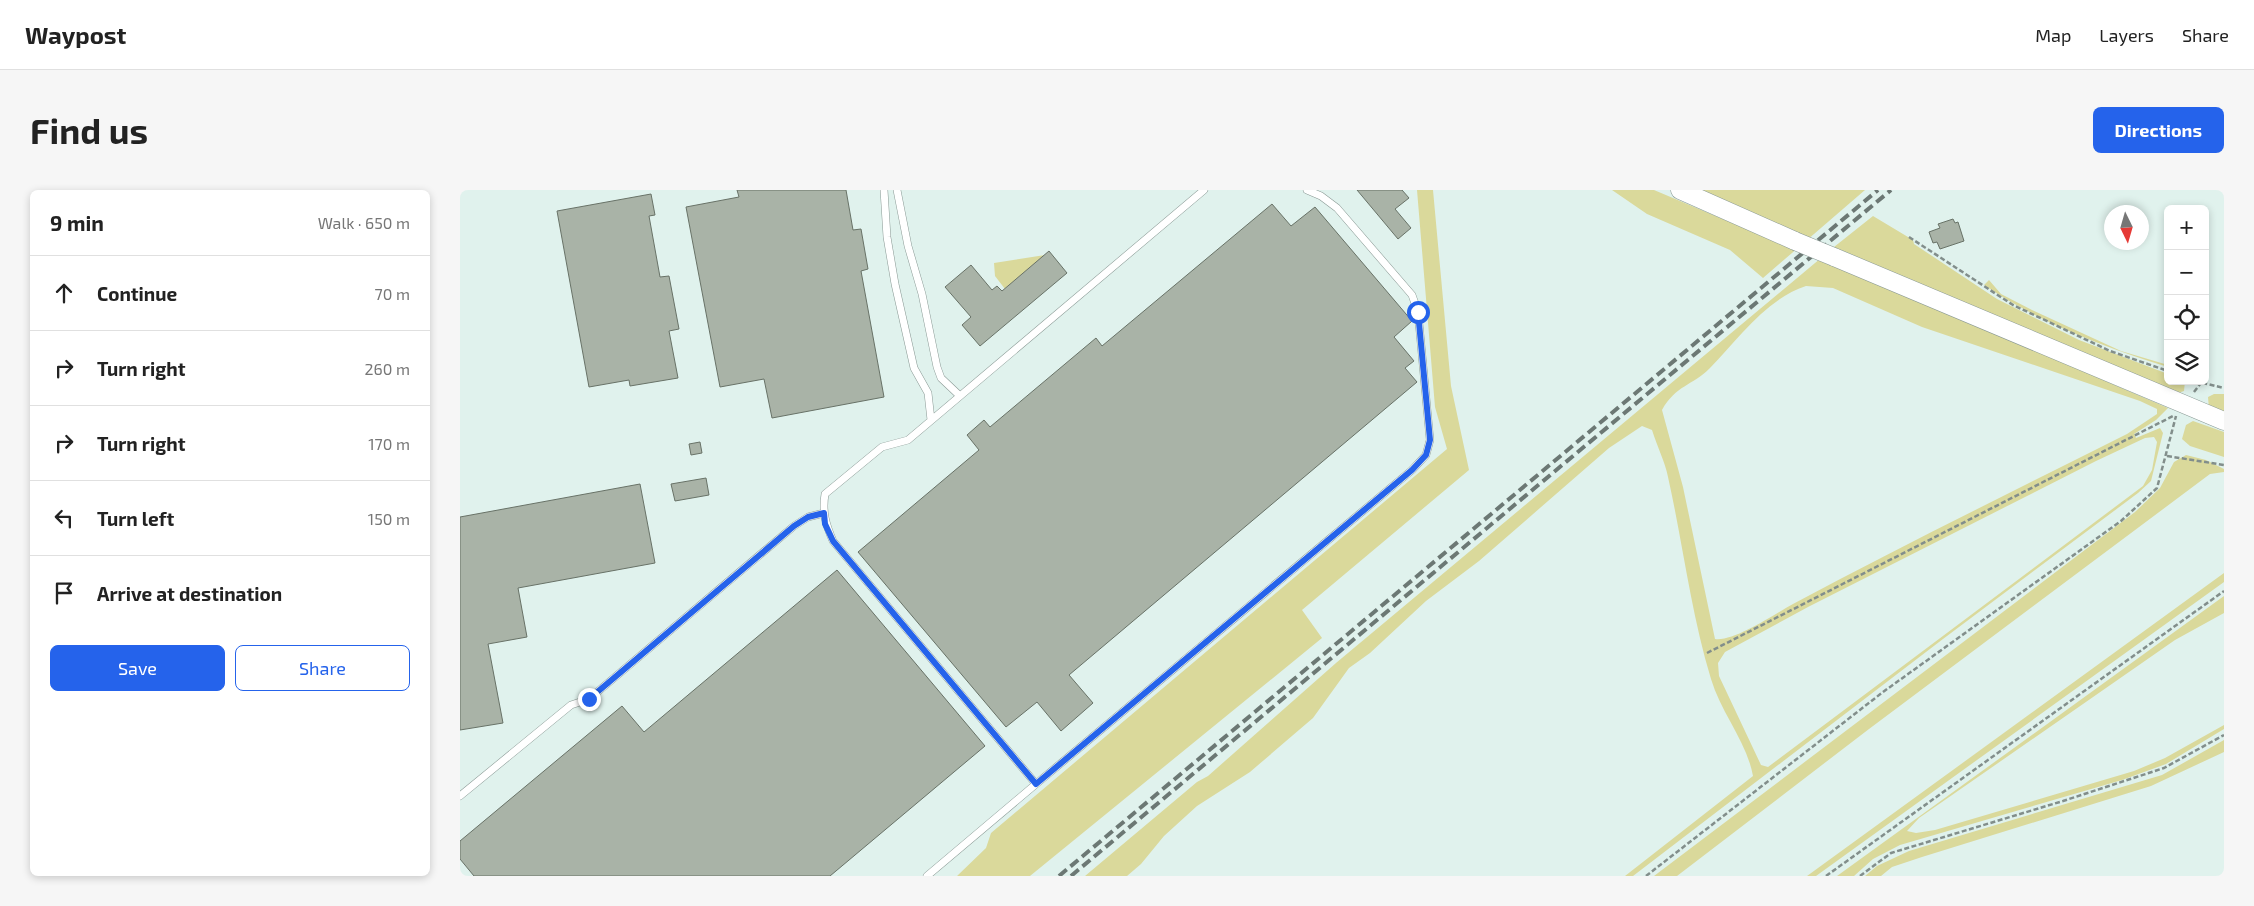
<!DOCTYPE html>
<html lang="en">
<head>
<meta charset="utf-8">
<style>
  body { margin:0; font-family:"Exo 2",sans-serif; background:#f6f6f6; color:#222 }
  .controls { position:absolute; right:15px; top:15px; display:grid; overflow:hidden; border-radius:8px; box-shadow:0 2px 8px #0003 }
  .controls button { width:45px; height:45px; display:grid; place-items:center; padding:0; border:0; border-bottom:1px solid #e0e0e0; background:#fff; color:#222; font:25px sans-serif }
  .compass { position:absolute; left:1644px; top:15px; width:45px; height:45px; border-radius:50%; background:#fff; box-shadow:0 2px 8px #0003; rotate:175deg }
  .stop { position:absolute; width:15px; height:15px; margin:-11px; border:4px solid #2563eb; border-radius:50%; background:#fff }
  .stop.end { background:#2563eb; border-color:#fff; box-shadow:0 1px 5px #0008 }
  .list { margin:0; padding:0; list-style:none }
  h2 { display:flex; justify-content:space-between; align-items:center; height:65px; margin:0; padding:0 20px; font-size:21px }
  h2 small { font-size:16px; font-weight:400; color:#767676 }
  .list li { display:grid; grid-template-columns:32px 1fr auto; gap:15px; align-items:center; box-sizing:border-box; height:75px; padding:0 20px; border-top:1px solid #e0e0e0 }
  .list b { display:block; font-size:19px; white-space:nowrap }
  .list em { font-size:16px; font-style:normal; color:#767676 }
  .actions { display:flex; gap:10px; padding:15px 20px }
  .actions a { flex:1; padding:11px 0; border:1px solid #2563eb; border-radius:8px; text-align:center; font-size:18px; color:#2563eb }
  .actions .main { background:#2563eb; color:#fff }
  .icon { flex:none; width:28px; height:28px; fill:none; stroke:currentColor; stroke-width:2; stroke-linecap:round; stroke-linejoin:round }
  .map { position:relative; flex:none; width:1764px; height:686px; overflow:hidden; border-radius:8px }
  header { display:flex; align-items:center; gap:30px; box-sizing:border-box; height:70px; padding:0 25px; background:#fff; border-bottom:1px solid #e0e0e0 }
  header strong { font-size:24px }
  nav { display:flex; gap:28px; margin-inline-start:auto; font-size:18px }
  .intro { display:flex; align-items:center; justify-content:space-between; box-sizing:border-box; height:120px; padding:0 30px }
  h1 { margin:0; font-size:35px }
  .button { padding:12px 22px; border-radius:8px; background:#2563eb; color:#fff; font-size:18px; font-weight:700 }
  main { display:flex; gap:30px; padding:0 30px }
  aside { flex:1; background:#fff; border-radius:8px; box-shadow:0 2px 8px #0003 }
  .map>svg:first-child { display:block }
  .green { fill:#dad99b; fill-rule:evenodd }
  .building { fill:#a9b3a7; stroke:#687267 }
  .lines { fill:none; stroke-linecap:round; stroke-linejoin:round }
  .service-casing { stroke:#899994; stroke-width:8 }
  .tertiary-casing { stroke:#899994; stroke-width:19 }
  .path { stroke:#828e8b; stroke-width:2.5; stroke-dasharray:5 2.5; stroke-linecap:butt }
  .service { stroke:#fff; stroke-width:7 }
  .tertiary { stroke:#fff; stroke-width:18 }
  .rail { stroke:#6c7874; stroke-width:4; stroke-dasharray:10 5; stroke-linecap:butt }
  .tertiary-bridge-casing { stroke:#899994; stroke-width:19; stroke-linecap:butt }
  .tertiary-bridge { stroke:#fff; stroke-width:18 }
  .route { stroke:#2563eb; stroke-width:6 }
</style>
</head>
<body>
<header>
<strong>Waypost</strong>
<nav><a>Map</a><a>Layers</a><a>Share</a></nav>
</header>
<div class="intro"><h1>Find us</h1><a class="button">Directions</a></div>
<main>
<aside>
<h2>9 min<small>Walk · 650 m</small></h2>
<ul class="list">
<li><svg class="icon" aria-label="ahead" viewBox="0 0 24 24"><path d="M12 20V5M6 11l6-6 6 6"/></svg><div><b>Continue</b></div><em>70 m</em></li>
<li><svg class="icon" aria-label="right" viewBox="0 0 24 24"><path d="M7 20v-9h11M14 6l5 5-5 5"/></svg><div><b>Turn right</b></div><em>260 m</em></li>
<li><svg class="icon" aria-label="right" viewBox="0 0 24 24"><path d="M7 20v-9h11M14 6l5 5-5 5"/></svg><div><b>Turn right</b></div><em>170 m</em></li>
<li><svg class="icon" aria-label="left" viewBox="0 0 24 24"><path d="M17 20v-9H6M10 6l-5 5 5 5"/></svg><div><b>Turn left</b></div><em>150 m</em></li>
<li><svg class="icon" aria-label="arrive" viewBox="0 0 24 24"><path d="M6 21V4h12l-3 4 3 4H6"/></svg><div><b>Arrive at destination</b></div></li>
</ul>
<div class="actions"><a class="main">Save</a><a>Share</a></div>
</aside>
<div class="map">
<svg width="1764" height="686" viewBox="0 0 1764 686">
  <rect width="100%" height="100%" fill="#e0f2ed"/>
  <path class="green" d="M 957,0 L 973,0 L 991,196 L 1009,280 L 842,420 L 862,448 L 570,686 L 497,686 L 526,658 L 531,643 L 987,259 L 975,217 Z
    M 1152,0 L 1194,0 L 1331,58 L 1235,0 L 1405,0 L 1303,88 L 1270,60 L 1187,24 Z
    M 1413,26 L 1453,50 L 1454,54 L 1537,109 L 1619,150 L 1708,184 L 1708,191 L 1725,191 L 1724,201 L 1718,203 L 1608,158 L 1374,57 Z
    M 585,65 L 545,99 L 535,86 L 534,73 Z
    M 1361,68 L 1708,218 L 1696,230 L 1674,244 L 1676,248 L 1700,238 L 1703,243 L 1691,291 L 1678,303 L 1483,449 L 1173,686 L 1165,686 L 1293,586 C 1287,552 1261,523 1251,489 C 1231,423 1223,354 1208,287 C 1205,272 1197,256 1192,240 L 1182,236 L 1149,258 L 1019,371 L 966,411 L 910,463 L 889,478 L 853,528 L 790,582 L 737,616 L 704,646 L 681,674 L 667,686 L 625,686 L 737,592 L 748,586 L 876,473 ZM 1346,96 L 1373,98 L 1462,137 L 1680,211 L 1697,219 L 1697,224 L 1667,244 C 1556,300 1443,355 1333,414 C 1316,423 1274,452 1255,449 L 1223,297 L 1202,220 C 1216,195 1232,196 1250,178 C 1278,149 1306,109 1346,96 ZM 1694,247 L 1697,252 L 1692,280 L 1683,296 L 1308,577 L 1301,575 L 1259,486 L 1258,473 L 1265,462 L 1348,417 L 1636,271 L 1685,248 Z
    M 1529,90 L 1541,104 L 1572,120 L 1661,161 L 1708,175 L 1708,177 C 1646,158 1578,132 1524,95 Z
    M 1754,204 L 1764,204 L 1764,224 L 1749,219 L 1748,207 Z
    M 1733,231 L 1764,242 L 1764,267 L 1730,256 L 1722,249 L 1726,235 Z
    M 1726,265 L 1746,270 L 1764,279 L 1764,282 L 1750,284 L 1409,539 L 1217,686 L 1194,686 L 1675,322 L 1700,298 L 1714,272 Z
    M 1764,383 L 1764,392 L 1356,686 L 1347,686 Z
    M 1764,406 L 1764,423 L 1715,450 L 1459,628 L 1447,641 L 1456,643 L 1475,640 L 1674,581 L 1705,568 L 1764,535 L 1764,539 L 1706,574 L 1662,590 L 1440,655 L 1413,669 L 1394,686 L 1377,686 Z
    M 1764,550 L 1764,562 L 1691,596 L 1462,667 L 1432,677 L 1421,686 L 1405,686 L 1417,676 L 1449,661 L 1702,585 Z"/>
  <path class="building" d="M 277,0 L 386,0 L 393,40 L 401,39 L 408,79 L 401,81 L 424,207 L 312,228 L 304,189 L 260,197 L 226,17 L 279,7 Z
    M 897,0 L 942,0 L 949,8 L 935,19 L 951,38 L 938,49 Z
    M 191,4 L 195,25 L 189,26 L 200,87 L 209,86 L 219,139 L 209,141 L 218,188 L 170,196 L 169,190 L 129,197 L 97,21 Z
    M 812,14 L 831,36 L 855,17 L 952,131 L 934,147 L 954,171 L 945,178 L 957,192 L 609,485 L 633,513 L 601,541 L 577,512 L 546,537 L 398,362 L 519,260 L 507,245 L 524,230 L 530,237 L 636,148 L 642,156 Z
    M 1493,29 L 1495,33 L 1498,32 L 1504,51 L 1480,59 L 1477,52 L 1473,53 L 1469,42 L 1480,38 L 1478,34 Z
    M 589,61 L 607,83 L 520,156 L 502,135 L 511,127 L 485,97 L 511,75 L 532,100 L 537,96 L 542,101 Z
    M 240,252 L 242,263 L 231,265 L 229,254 Z
    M 246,288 L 249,305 L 215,311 L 211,294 Z
    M 180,294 L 195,373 L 58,398 L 67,447 L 28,454 L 43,533 L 0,540 L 0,327 Z
    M 377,380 L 525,556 L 370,686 L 14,686 L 0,669 L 0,651 L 162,516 L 184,542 Z"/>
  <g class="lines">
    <defs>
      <path id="service" d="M 424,0 L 427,47 L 435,94 L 454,178 L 468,203 L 471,230
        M 437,0 L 448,56 L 462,104 L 477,177 L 481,188 L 500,206
        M 744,0 L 448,250 L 422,257 L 365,304 C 362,322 366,335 373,351 L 576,594 L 952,280 L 966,265 L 970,250 L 958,122 L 952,105 L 877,18 L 861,6 L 847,0
        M 0,606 L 111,515 L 129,509 L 334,336 L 348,327 L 364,323
        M 467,686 L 576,594"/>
      <path id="tertiary" d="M 1220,0 L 1335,51
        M 1374,67 L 1764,231"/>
    </defs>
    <use href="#service" class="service-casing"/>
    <use href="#tertiary" class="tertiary-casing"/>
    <path class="path" d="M 1449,47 L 1553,115 L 1650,161 L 1708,181
      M 1735,191 L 1764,198
      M 1734,202 L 1741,193
      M 1707,266 L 1764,275
      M 1247,463 L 1713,226
      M 1186,686 L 1423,502 L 1661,331 L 1697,298 L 1716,226
      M 1366,686 L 1764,401
      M 1400,686 L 1431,663 L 1603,611 L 1704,578 L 1764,545"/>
    <use href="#service" class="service"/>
    <use href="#tertiary" class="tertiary"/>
    <path class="rail" d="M 599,686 L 1418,0
      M 611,686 L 1431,0"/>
    <defs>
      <path id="tertiary-bridge" d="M 1335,51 L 1374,67"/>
    </defs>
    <use href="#tertiary-bridge" class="tertiary-bridge-casing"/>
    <use href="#tertiary-bridge" class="tertiary-bridge"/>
  </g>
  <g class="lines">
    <path class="route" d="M 129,509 L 334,336 L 348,327 L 364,323 L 365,334 L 373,351 L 576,594 L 952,280 L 966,265 L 970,250 L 958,122"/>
  </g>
</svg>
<div class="controls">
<button>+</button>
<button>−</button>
<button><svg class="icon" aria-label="locate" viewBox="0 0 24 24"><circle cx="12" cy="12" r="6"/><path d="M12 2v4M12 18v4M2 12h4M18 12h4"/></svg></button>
<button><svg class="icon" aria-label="layers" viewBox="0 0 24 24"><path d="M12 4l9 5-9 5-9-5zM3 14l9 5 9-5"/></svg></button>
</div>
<svg class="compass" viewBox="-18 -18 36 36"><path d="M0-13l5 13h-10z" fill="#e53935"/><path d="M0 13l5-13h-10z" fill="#767676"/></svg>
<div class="stop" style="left:958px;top:122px"></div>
<div class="stop end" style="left:129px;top:509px"></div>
</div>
</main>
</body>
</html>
